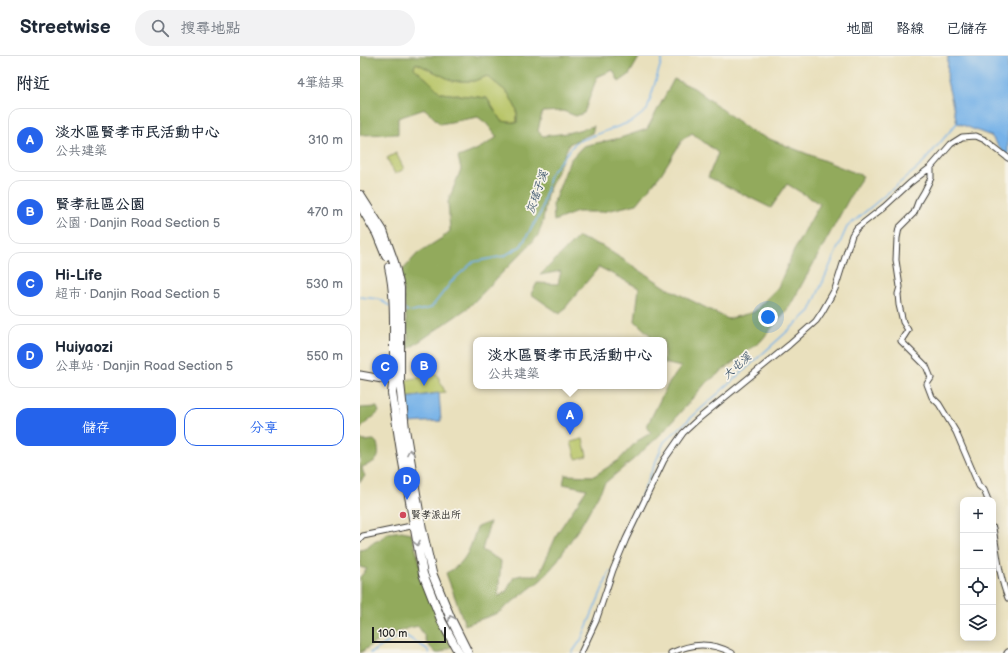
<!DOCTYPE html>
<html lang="zh-TW">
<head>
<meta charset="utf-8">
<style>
  body { margin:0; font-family:"Balsamiq Sans","LXGW WenKai TC",sans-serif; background:#f2f2f3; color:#1f2937 }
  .controls { position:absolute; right:12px; bottom:12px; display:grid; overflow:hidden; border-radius:8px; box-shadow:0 2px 10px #0003 }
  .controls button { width:36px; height:36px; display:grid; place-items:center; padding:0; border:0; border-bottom:1px solid #e0e1e3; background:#fff; color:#1f2937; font:20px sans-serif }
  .scale { position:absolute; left:12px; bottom:10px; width:74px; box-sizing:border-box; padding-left:4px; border:2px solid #1c1c1c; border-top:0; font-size:11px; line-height:14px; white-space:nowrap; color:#1c1c1c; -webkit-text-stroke:3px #f7f3e8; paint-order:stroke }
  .you { position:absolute; left:408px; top:261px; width:14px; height:14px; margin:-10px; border:3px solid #fff; border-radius:50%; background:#1a73e8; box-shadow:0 0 0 6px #1a73e833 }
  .badge { display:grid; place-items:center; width:26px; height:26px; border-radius:50%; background:#2563eb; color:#fff; font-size:13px; font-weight:700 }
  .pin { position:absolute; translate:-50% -33px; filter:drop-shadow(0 1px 2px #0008) }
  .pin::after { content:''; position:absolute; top:21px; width:14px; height:12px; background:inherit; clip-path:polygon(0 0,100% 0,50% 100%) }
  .popup { position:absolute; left:113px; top:281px; width:194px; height:52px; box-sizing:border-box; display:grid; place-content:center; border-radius:8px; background:#fff; filter:drop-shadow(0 1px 3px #0005); font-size:13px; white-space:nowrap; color:#747a83 }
  .popup b { font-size:15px; color:#1f2937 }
  .popup::after { content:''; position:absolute; left:50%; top:100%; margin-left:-8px; border:8px solid transparent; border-top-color:#fff }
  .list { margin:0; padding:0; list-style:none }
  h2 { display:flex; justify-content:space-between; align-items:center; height:52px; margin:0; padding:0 16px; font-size:17px }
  h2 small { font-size:13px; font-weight:400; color:#747a83 }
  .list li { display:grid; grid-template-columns:26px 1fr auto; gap:12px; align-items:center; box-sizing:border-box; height:64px; margin:0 8px 8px; padding:0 8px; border:1px solid #e0e1e3; border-radius:12px }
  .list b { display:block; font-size:15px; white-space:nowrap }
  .list p { margin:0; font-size:13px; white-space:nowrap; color:#747a83 }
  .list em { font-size:13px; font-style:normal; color:#747a83 }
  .actions { display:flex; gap:8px; padding:12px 16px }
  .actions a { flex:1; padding:9px 0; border:1px solid #2563eb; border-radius:12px; text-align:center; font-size:14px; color:#2563eb }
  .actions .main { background:#2563eb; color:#fff }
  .icon { flex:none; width:22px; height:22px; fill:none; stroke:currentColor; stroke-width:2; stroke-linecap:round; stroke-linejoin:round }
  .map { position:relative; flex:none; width:648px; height:597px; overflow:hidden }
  header { display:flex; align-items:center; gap:24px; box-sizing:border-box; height:56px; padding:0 20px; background:#fff; border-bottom:1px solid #e0e1e3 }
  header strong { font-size:19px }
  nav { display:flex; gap:22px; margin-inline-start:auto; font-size:14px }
  .search { width:280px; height:36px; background:#f2f2f3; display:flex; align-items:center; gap:10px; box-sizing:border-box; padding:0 14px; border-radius:22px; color:#747a83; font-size:15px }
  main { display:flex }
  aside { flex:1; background:#fff }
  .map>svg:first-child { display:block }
  .green { fill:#b8c567; stroke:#6a7042 }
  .forest { fill:#92aa5c; stroke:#57633c; fill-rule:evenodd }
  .water { fill:#77b2e8; stroke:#4a6782 }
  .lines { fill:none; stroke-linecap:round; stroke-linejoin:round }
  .stream { stroke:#77b2e8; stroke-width:1.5 }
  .street-casing { stroke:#3b3934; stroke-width:7 }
  .secondary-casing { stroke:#3b3934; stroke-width:9 }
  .primary-casing { stroke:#3b3934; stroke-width:10 }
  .street { stroke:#fff; stroke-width:5 }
  .secondary { stroke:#fff; stroke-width:7 }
  .primary { stroke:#fff; stroke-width:8 }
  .oneway { stroke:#999 }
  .poi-dot { fill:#d1495b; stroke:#f7f3e8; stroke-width:1.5 }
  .labels { text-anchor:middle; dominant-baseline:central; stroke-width:3.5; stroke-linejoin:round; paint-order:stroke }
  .poi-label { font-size:10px; fill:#1c1c1c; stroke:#f7f3e8; text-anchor:start }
  .water-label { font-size:11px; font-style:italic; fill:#40586e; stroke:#f7f3e8 }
</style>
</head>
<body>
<header>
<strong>Streetwise</strong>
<div class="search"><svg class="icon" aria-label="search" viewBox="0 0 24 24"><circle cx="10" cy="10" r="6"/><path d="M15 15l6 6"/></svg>搜尋地點</div>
<nav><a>地圖</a><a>路線</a><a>已儲存</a></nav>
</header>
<main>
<aside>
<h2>附近<small>4筆結果</small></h2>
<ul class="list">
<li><span class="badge">A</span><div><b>淡水區賢孝市民活動中心</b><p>公共建築</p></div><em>310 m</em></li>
<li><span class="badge">B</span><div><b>賢孝社區公園</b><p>公園 · Danjin Road Section 5</p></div><em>470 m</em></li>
<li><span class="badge">C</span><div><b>Hi-Life</b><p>超市 · Danjin Road Section 5</p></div><em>530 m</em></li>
<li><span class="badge">D</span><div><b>Huiyaozi</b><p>公車站 · Danjin Road Section 5</p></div><em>550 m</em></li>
</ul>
<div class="actions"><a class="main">儲存</a><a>分享</a></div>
</aside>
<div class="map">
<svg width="648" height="597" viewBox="0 0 648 597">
  <rect width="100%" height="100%" fill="#f7f3e8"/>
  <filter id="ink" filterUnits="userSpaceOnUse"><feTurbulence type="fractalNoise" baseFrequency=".025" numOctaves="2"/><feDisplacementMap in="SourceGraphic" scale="8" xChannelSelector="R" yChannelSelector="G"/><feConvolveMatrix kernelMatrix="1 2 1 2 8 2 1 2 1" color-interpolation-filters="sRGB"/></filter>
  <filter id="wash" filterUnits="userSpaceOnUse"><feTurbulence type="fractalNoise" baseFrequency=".012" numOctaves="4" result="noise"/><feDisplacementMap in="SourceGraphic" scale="16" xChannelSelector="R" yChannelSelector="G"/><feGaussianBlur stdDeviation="0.9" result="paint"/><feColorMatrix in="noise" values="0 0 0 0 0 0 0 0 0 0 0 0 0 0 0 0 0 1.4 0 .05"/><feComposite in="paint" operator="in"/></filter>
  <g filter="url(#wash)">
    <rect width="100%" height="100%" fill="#e9e0bd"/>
    <path class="green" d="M 56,7 L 93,25 L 114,25 L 127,20 L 148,37 L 157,54 L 157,67 L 141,65 L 127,42 L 81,37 L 69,25 L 53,12 Z
      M 36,97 L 44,113 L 35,118 L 27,102 Z
      M 77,318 L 85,336 L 46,342 L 46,324 Z
      M 223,383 L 227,400 L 216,403 L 211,386 Z"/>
    <path class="forest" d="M 0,0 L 280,0 L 269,19 L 259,26 L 253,14 L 237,21 L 224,57 L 216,60 L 203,55 L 182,56 L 178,75 L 183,80 L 207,77 L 234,70 L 232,77 L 209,88 L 187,138 L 183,165 L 178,180 L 109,251 L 47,294 L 48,280 L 41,216 L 58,197 L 82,182 L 90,175 L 88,146 L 101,113 L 98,101 C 113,96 125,90 137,81 L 127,68 L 118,61 L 80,68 L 65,53 L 38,62 L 38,78 L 0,79 ZM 56,7 L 93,25 L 114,25 L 127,20 L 148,37 L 157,54 L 157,67 L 141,65 L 127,42 L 81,37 L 69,25 L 54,12 Z
      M 314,23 L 334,32 L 392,76 L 503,120 L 495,132 L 430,250 L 401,285 L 345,328 L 303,376 L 275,402 L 245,427 L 223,466 L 195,508 L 181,524 L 138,557 L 105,569 L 86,517 C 107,507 110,492 117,471 L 130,466 L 122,494 L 141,505 L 138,541 L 146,536 L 154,521 L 162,519 L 179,519 L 198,476 L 227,433 L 203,428 L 205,419 L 234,420 L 259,404 L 277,385 L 291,377 L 287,370 L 307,330 L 321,311 L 304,307 L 304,284 L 290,284 L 291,280 L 275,265 L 279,232 L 239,211 L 200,258 L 171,238 L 177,227 L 198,228 L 201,215 L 180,219 L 218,181 L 242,190 L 307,232 L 368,263 L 394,256 L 418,231 L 436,190 L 460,148 L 427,128 L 411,152 L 348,121 L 358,97 L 332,77 L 323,83 L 301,118 L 277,148 L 242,156 L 217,156 L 194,165 L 193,148 L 210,104 L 223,90 L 260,82 L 287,73 Z
      M 17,351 L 19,356 C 13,362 5,366 0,374 L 0,352 Z
      M 0,382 L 3,385 L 14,384 L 17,387 C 21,404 17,405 2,411 L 3,416 L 5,420 L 0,426 Z
      M 42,475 L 51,477 L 70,541 L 93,590 L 79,597 L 76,597 L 67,588 L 64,579 L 58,570 L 49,572 L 23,581 L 0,597 L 0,521 L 7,513 L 0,511 L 0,494 L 7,492 L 14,486 L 19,484 L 28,477 Z"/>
    <path class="water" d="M 588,0 L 648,0 L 648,102 L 631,80 L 597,67 L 587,25 Z
      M 79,337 L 81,365 L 49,367 L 46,342 Z"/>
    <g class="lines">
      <path class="stream" d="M 0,241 L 18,243 L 30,250
        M 43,254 L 52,256 L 71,252 L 92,225 L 113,206 L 144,200 L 161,190 L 181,156 L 190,118 L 216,86 L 273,65 L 287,54 L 303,0
        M 265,479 L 304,386 L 450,255 L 487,171 L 560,110 L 597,67
        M 10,597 L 43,578 L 67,593 L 69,597
        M 212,597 L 221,584 L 250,515"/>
    </g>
  </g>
  <g filter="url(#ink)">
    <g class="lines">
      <defs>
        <path id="street" d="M 571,111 L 571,122 L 564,136 L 558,146 L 554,157 L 539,172 L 537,182 L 536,204 L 540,231 L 538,238 L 539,249 L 543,266 L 548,274 L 541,285 L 566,310 L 571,322 L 567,328 L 572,341 L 579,348 L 596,376 L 619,430 L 624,434 L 628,444
          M 633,472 C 637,495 639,521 648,542
          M 0,483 L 3,480 L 56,469
          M 221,597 L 236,565 L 253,514 L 266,483 L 304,404 L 323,377 L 337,364 L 429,289 L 456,265 L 462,256 L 475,233 L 492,179 L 497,172 L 524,151 L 550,127 L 571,111 L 591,88 L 602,81 L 616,80 L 625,84 L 648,102
          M 311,597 C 332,587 351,586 372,597
          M 647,597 L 648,596"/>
        <path id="secondary" d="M 0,319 L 22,323 L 37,324"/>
        <path id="primary" d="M 0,139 L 23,175 L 34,206 L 40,232 L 40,327 L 45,373 L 62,473 L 72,517 L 91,563 L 108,597
          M 0,149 L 17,178 L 26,200
          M 29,211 C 35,237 34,264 34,291 C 34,306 34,322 32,337 L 41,395 L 63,518 L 82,566 L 99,597"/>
      </defs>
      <use href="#street" class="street-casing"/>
      <use href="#secondary" class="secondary-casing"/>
      <use href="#primary" class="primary-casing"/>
      <use href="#street" class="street"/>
      <use href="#secondary" class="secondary"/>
      <use href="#primary" class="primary"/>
    </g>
    <defs><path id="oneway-chevron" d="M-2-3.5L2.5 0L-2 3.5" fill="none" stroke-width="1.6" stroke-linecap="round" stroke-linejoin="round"/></defs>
    <g class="oneway">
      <use href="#oneway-chevron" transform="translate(50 396) rotate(-100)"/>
      <use href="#oneway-chevron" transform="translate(57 487) rotate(79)"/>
      <use href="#oneway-chevron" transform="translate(91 562) rotate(-115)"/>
    </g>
  </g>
  <circle class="poi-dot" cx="43" cy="459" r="4"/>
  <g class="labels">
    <g class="poi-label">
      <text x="51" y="459">賢孝派出所</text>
    </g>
    <g class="water-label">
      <text transform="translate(177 136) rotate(-71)">灰瑤子溪</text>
      <text transform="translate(377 310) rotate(-42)">大屯溪</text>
    </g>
  </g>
</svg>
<div class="controls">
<button>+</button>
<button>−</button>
<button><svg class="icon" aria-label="locate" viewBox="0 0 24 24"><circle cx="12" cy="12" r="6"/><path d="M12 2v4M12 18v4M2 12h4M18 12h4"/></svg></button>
<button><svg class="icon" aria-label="layers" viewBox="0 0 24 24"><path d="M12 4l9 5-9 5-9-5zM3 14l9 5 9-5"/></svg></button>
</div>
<div class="scale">100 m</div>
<div class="you"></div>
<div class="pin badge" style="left:210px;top:379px">A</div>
<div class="popup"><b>淡水區賢孝市民活動中心</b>公共建築</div>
<div class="pin badge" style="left:64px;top:330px">B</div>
<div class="pin badge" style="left:25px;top:331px">C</div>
<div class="pin badge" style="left:47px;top:444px">D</div>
</div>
</main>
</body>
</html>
